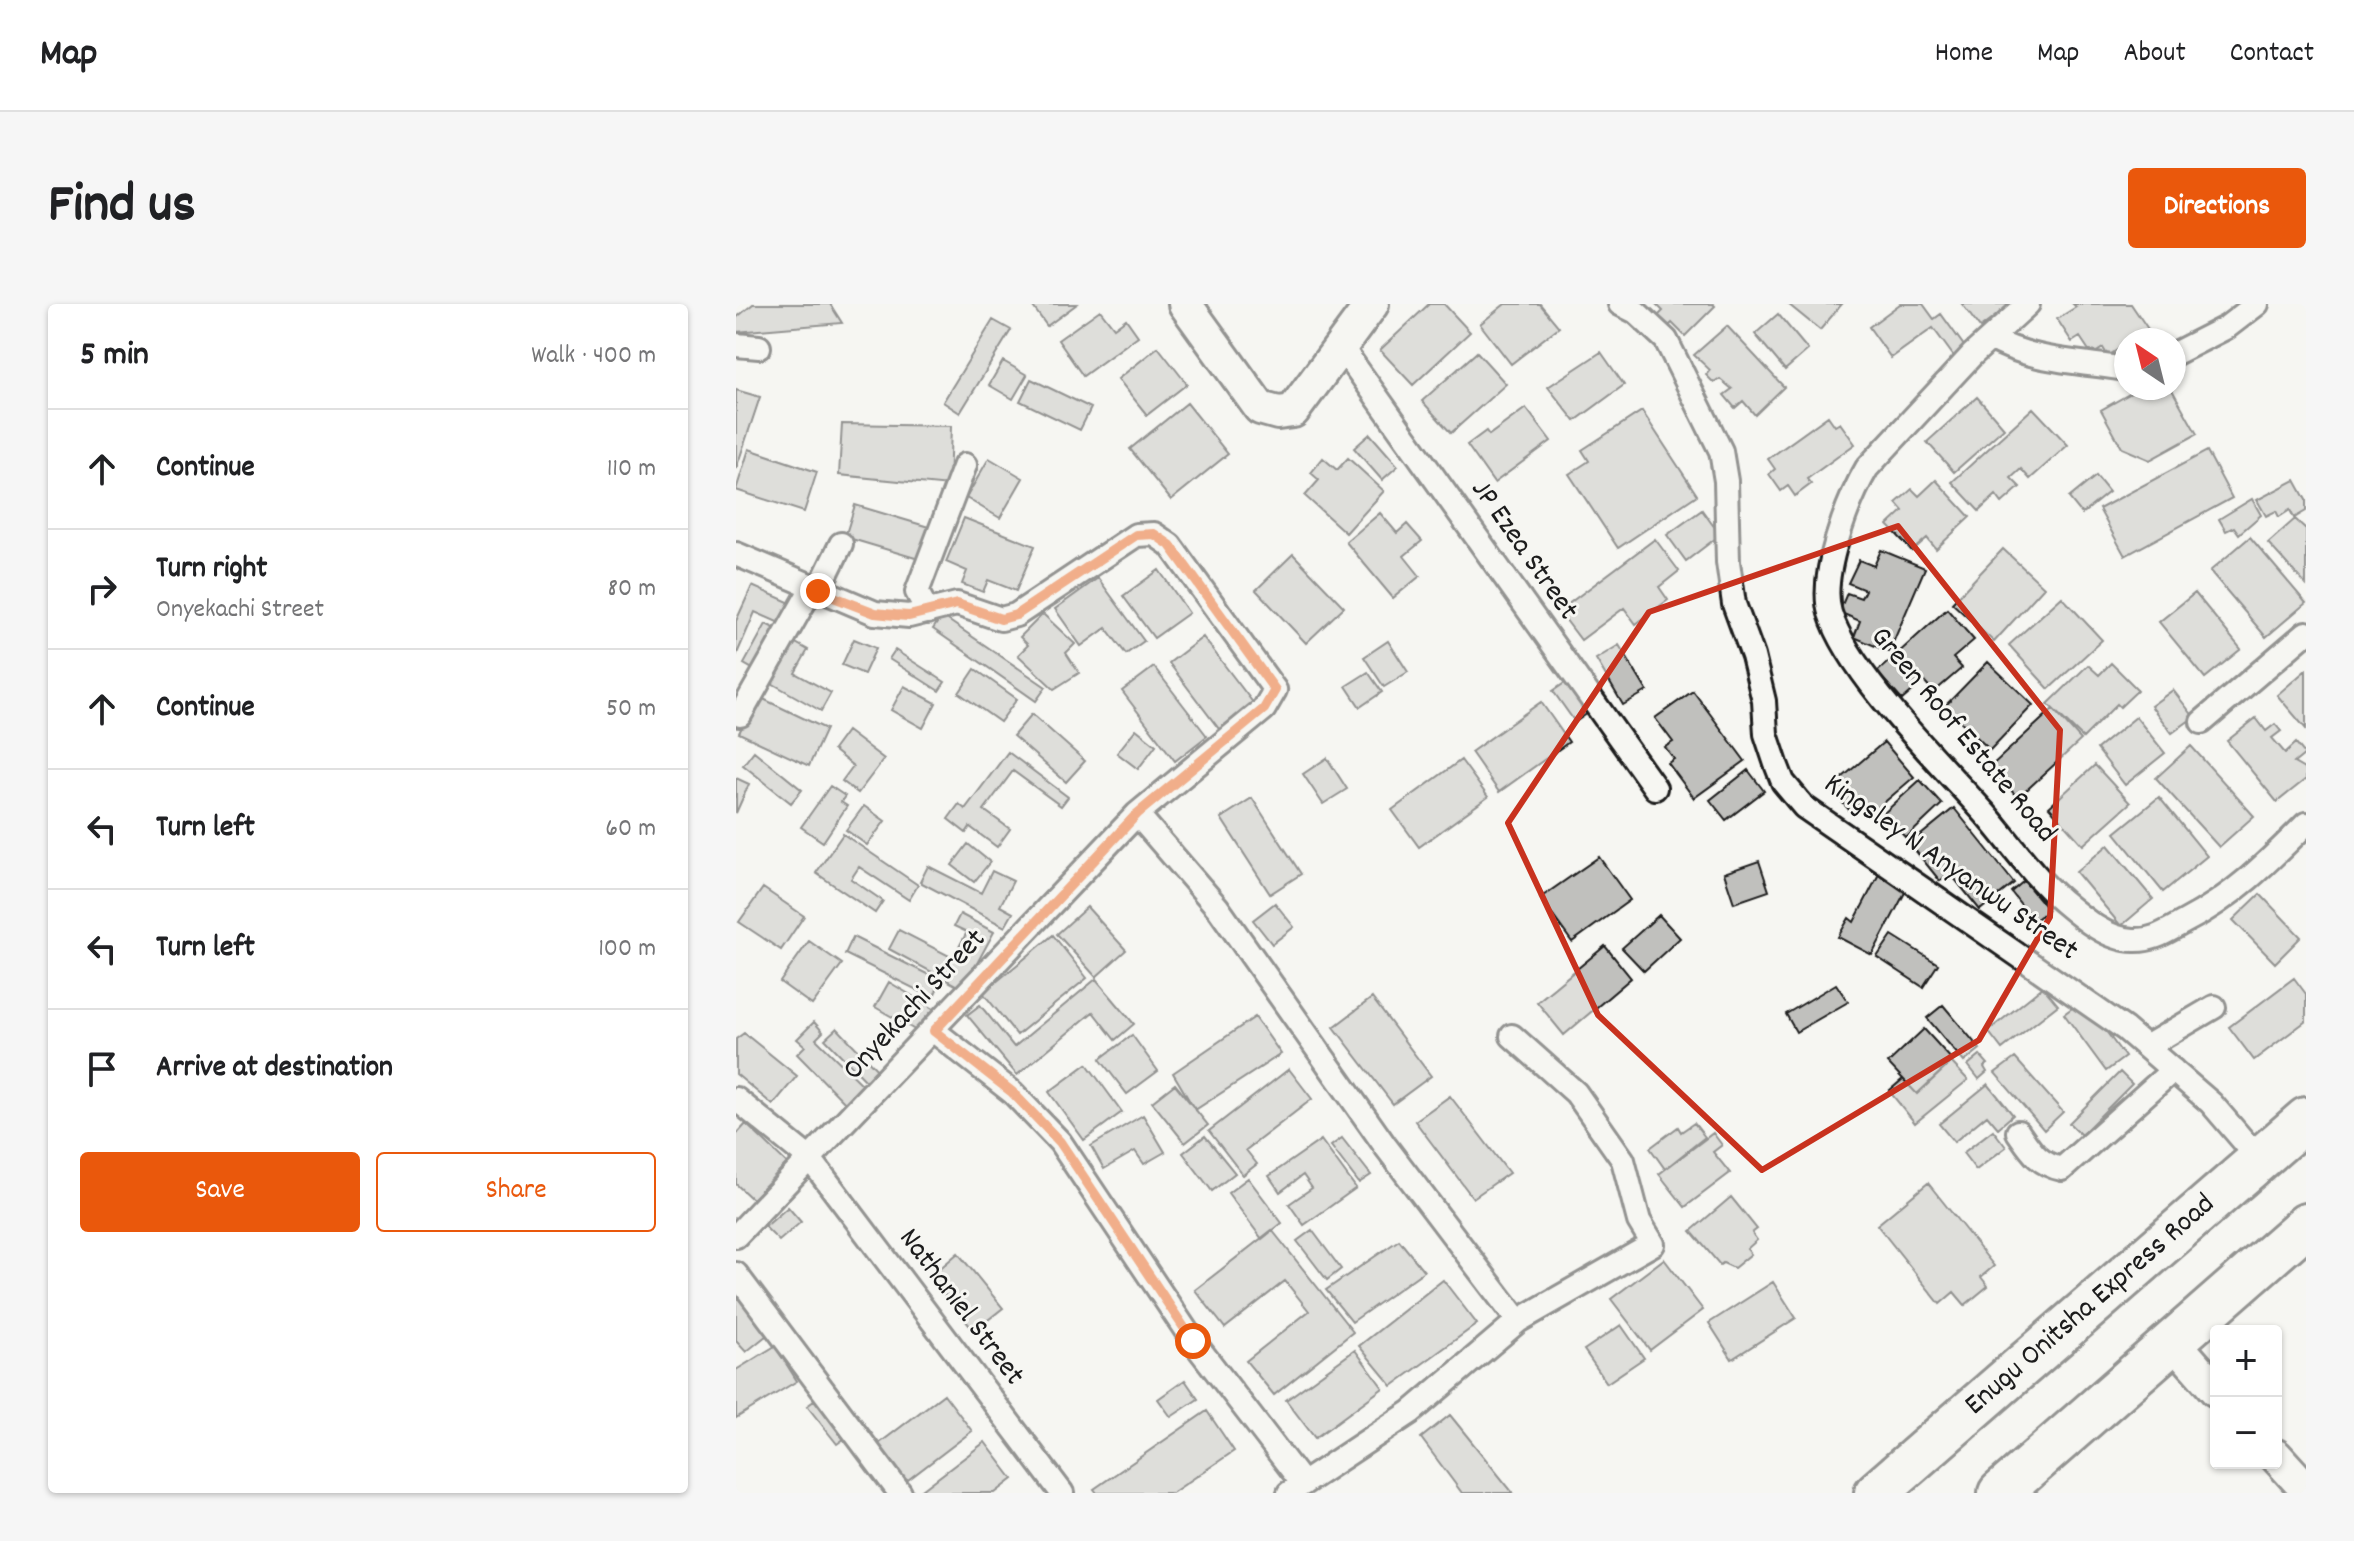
<!DOCTYPE html>
<html lang="en">
<head>
<meta charset="utf-8">
<style>
  body { margin:0; font-family:Dekko,sans-serif; background:#f6f6f6; color:#202124 }
  .controls { position:absolute; right:24px; bottom:24px; display:grid; overflow:hidden; border-radius:8px; box-shadow:0 2px 6px #0004 }
  .controls button { width:72px; height:72px; display:grid; place-items:center; padding:0; border:0; border-bottom:2px solid #e0e0e0; background:#fff; color:#202124; font:40px sans-serif }
  .compass { position:absolute; left:1378px; top:24px; width:72px; height:72px; border-radius:50%; background:#fff; box-shadow:0 2px 6px #0004; rotate:325deg }
  .stop { position:absolute; width:24px; height:24px; margin:-18px; border:6px solid #ea580c; border-radius:50%; background:#fff }
  .stop.end { background:#ea580c; border-color:#fff; box-shadow:0 2px 8px #0008 }
  .list { margin:0; padding:0; list-style:none }
  h2 { display:flex; justify-content:space-between; align-items:center; height:104px; margin:0; padding:0 32px; font-size:34px }
  h2 small { font-size:26px; font-weight:400; color:#757577 }
  .list li { display:grid; grid-template-columns:52px 1fr auto; gap:24px; align-items:center; box-sizing:border-box; height:120px; padding:0 32px; border-top:2px solid #e0e0e0 }
  .list b { display:block; font-size:30px; white-space:nowrap }
  .list p { margin:0; font-size:26px; white-space:nowrap; color:#757577 }
  .list em { font-size:26px; font-style:normal; color:#757577 }
  .actions { display:flex; gap:16px; padding:24px 32px }
  .actions a { flex:1; padding:18px 0; border:2px solid #ea580c; border-radius:8px; text-align:center; font-size:28px; color:#ea580c }
  .actions .main { background:#ea580c; color:#fff }
  .icon { flex:none; width:44px; height:44px; fill:none; stroke:currentColor; stroke-width:2; stroke-linecap:round; stroke-linejoin:round }
  .map { position:relative; flex:none; width:1570px; height:1189px; overflow:hidden; border-radius:8px }
  header { display:flex; align-items:center; gap:48px; box-sizing:border-box; height:112px; padding:0 40px; background:#fff; border-bottom:2px solid #e0e0e0 }
  header strong { font-size:38px }
  nav { display:flex; gap:44px; margin-inline-start:auto; font-size:28px }
  .intro { display:flex; align-items:center; justify-content:space-between; box-sizing:border-box; height:192px; padding:0 48px }
  h1 { margin:0; font-size:56px }
  .button { padding:20px 36px; border-radius:8px; background:#ea580c; color:#fff; font-size:28px; font-weight:700 }
  main { display:flex; gap:48px; padding:0 48px }
  aside { flex:1; background:#fff; border-radius:8px; box-shadow:0 2px 6px #0004 }
  .map>svg:first-child { display:block }
  .building { fill:#c0c0bd; stroke:#1c1c1c; stroke-width:2 }
  .lines { fill:none; stroke-linecap:round; stroke-linejoin:round }
  .street-casing { stroke:#1c1c1c; stroke-width:28 }
  .secondary-casing { stroke:#1c1c1c; stroke-width:38 }
  .highway-casing { stroke:#1c1c1c; stroke-width:48 }
  .street { stroke:#f6f6f2; stroke-width:22 }
  .secondary { stroke:#f6f6f2; stroke-width:32 }
  .highway { stroke:#f6f6f2; stroke-width:42 }
  .route { stroke:#ea580c; stroke-width:10 }
  .marked { fill:none; stroke:#c8321e; stroke-width:6; stroke-linejoin:round }
  .labels { text-anchor:middle; dominant-baseline:central; stroke-width:6; stroke-linejoin:round; paint-order:stroke }
  .street-label { font-size:30px; fill:#1c1c1c; stroke:#f6f6f2 }
</style>
</head>
<body>
<header>
<strong>Map</strong>
<nav><a>Home</a><a>Map</a><a>About</a><a>Contact</a></nav>
</header>
<div class="intro"><h1>Find us</h1><a class="button">Directions</a></div>
<main>
<aside>
<h2>5 min<small>Walk · 400 m</small></h2>
<ul class="list">
<li><svg class="icon" aria-label="ahead" viewBox="0 0 24 24"><path d="M12 20V5M6 11l6-6 6 6"/></svg><div><b>Continue</b></div><em>110 m</em></li>
<li><svg class="icon" aria-label="right" viewBox="0 0 24 24"><path d="M7 20v-9h11M14 6l5 5-5 5"/></svg><div><b>Turn right</b><p>Onyekachi Street</p></div><em>80 m</em></li>
<li><svg class="icon" aria-label="ahead" viewBox="0 0 24 24"><path d="M12 20V5M6 11l6-6 6 6"/></svg><div><b>Continue</b></div><em>50 m</em></li>
<li><svg class="icon" aria-label="left" viewBox="0 0 24 24"><path d="M17 20v-9H6M10 6l-5 5 5 5"/></svg><div><b>Turn left</b></div><em>60 m</em></li>
<li><svg class="icon" aria-label="left" viewBox="0 0 24 24"><path d="M17 20v-9H6M10 6l-5 5 5 5"/></svg><div><b>Turn left</b></div><em>100 m</em></li>
<li><svg class="icon" aria-label="arrive" viewBox="0 0 24 24"><path d="M6 21V4h12l-3 4 3 4H6"/></svg><div><b>Arrive at destination</b></div></li>
</ul>
<div class="actions"><a class="main">Save</a><a>Share</a></div>
</aside>
<div class="map">
<svg width="1570" height="1189" viewBox="0 0 1570 1189">
  <rect width="100%" height="100%" fill="#f6f6f2"/>
  <filter id="ink" filterUnits="userSpaceOnUse"><feTurbulence type="fractalNoise" baseFrequency=".0125" numOctaves="2"/><feDisplacementMap in="SourceGraphic" scale="16" xChannelSelector="R" yChannelSelector="G"/><feConvolveMatrix kernelMatrix="1 2 1 2 8 2 1 2 1" color-interpolation-filters="sRGB"/></filter>
  <g filter="url(#ink)">
    <path class="building" d="M 17,0 L 94,0 L 106,19 L 0,28 L 0,14 Z
      M 295,0 L 341,0 L 311,22 Z
      M 693,0 L 708,0 L 734,28 L 677,81 L 644,46 Z
      M 769,0 L 804,0 L 823,23 L 775,60 L 744,20 Z
      M 920,0 L 977,0 L 979,2 L 949,32 L 936,19 L 932,23 L 922,12 L 927,7 Z
      M 1052,0 L 1106,0 L 1084,26 Z
      M 1164,0 L 1187,0 L 1198,15 L 1205,10 L 1231,46 L 1219,54 L 1197,24 L 1155,54 L 1133,23 Z
      M 1226,0 L 1276,0 L 1244,24 Z
      M 1337,0 L 1395,0 L 1412,25 L 1390,36 L 1390,40 L 1372,52 L 1367,44 L 1356,51 L 1344,33 L 1336,38 L 1321,15 L 1340,3 Z
      M 364,6 L 378,24 L 390,15 L 402,32 L 347,72 L 322,36 Z
      M 1042,10 L 1072,46 L 1049,66 L 1019,30 Z
      M 257,16 L 275,26 L 224,109 L 207,98 Z
      M 991,22 L 1048,83 L 1019,111 L 1007,97 L 999,104 L 988,91 L 996,85 L 984,75 L 978,79 L 970,71 L 974,66 L 958,51 Z
      M 422,43 L 451,80 L 411,111 L 382,75 Z
      M 741,48 L 770,80 L 715,129 L 686,97 Z
      M 865,48 L 888,81 L 839,117 L 812,83 Z
      M 267,57 L 291,71 L 277,95 L 253,81 Z
      M 295,75 L 355,104 L 344,126 L 284,97 Z
      M 1404,84 L 1435,84 L 1461,130 L 1414,156 L 1386,144 L 1365,106 Z
      M 0,86 L 24,93 L 0,165 Z
      M 1241,93 L 1268,124 L 1218,168 L 1191,138 Z
      M 451,99 L 492,150 L 435,196 L 394,145 Z
      M 790,104 L 815,137 L 758,179 L 731,141 L 750,127 L 753,131 Z
      M 1297,104 L 1332,141 L 1294,175 L 1285,165 L 1275,174 L 1284,183 L 1266,199 L 1260,191 L 1243,207 L 1216,178 Z
      M 906,107 L 961,191 L 882,244 L 833,170 L 853,157 L 846,146 Z
      M 1092,112 L 1099,122 L 1104,119 L 1119,140 L 1071,175 L 1075,180 L 1059,192 L 1052,182 L 1045,187 L 1033,170 L 1039,165 L 1032,155 Z
      M 106,120 L 215,122 L 213,182 L 103,171 Z
      M 634,130 L 662,162 L 646,176 L 618,144 Z
      M 13,145 L 81,168 L 68,208 L 0,186 Z
      M 1471,147 L 1496,194 L 1389,252 L 1363,205 Z
      M 253,154 L 287,174 L 264,214 L 230,194 Z
      M 587,154 L 601,166 L 612,154 L 648,187 L 610,229 L 569,192 L 583,176 L 575,169 Z
      M 1360,172 L 1373,188 L 1346,210 L 1333,194 Z
      M 1200,176 L 1234,213 L 1200,245 L 1191,234 L 1176,247 L 1152,221 L 1167,207 L 1160,199 L 1176,185 L 1183,192 Z
      M 1559,176 L 1570,196 L 1570,207 L 1558,214 L 1554,206 L 1543,213 L 1540,207 L 1530,212 L 1521,196 Z
      M 1516,195 L 1525,211 L 1503,230 L 1498,223 L 1490,227 L 1483,215 Z
      M 119,201 L 196,224 L 186,256 L 109,233 Z
      M 966,206 L 984,231 L 950,257 L 931,231 Z
      M 644,209 L 661,229 L 671,220 L 686,237 L 668,252 L 684,272 L 657,294 L 610,238 Z
      M 228,214 L 299,242 L 280,287 L 252,276 L 247,288 L 226,280 L 231,267 L 210,258 Z
      M 1559,215 L 1570,225 L 1570,281 L 1532,239 Z
      M 1514,233 L 1570,299 L 1530,333 L 1474,267 Z
      M 919,235 L 943,267 L 923,283 L 932,296 L 900,320 L 888,304 L 845,336 L 823,307 Z
      M 1267,245 L 1308,283 L 1258,338 L 1216,299 Z
      M 1145,246 L 1189,264 L 1153,348 L 1118,333 L 1124,317 L 1103,308 L 1111,289 L 1125,294 L 1129,286 L 1112,279 L 1123,256 L 1138,262 Z
      M 557,250 L 608,303 L 570,339 L 520,286 Z
      M 423,266 L 453,309 L 418,334 L 387,292 Z
      M 362,274 L 408,337 L 390,350 L 370,324 L 345,342 L 319,305 Z
      M 16,282 L 57,300 L 48,321 L 19,308 L 0,352 L 0,317 Z
      M 1459,289 L 1505,345 L 1469,374 L 1423,318 Z
      M 1326,293 L 1366,336 L 1313,385 L 1273,341 Z
      M 1211,305 L 1238,336 L 1217,354 L 1226,364 L 1198,388 L 1188,377 L 1166,396 L 1141,368 Z
      M 307,310 L 339,340 L 330,349 L 343,369 L 318,385 L 282,351 L 292,341 L 284,333 Z
      M 206,312 L 310,383 L 300,397 L 197,325 Z
      M 30,320 L 44,327 L 22,368 L 8,360 Z
      M 467,333 L 518,400 L 483,425 L 433,359 Z
      M 118,335 L 140,344 L 128,370 L 106,361 Z
      M 56,337 L 72,346 L 59,369 L 95,389 L 85,407 L 32,377 Z
      M 652,337 L 672,368 L 648,383 L 628,353 Z
      M 883,341 L 911,387 L 887,401 L 860,355 Z
      M 159,346 L 209,378 L 203,387 L 153,355 Z
      M 1252,358 L 1297,401 L 1254,446 L 1209,402 Z
      M 1375,359 L 1402,386 L 1384,403 L 1381,400 L 1347,434 L 1312,400 L 1352,361 L 1363,371 Z
      M 418,363 L 471,432 L 439,457 L 386,387 Z
      M 239,365 L 281,395 L 264,418 L 223,389 Z
      M 1570,366 L 1570,425 L 1541,391 Z
      M 632,368 L 646,388 L 624,403 L 610,382 Z
      M 833,376 L 855,407 L 839,418 L 817,387 Z
      M 168,382 L 200,399 L 187,424 L 155,406 Z
      M 1437,386 L 1458,413 L 1436,429 L 1415,402 Z
      M 957,387 L 1009,457 L 958,494 L 932,459 L 938,455 L 929,443 L 937,438 L 919,414 Z
      M 21,392 L 90,425 L 73,462 L 3,429 Z
      M 805,398 L 833,438 L 763,488 L 735,448 Z
      M 1317,405 L 1345,436 L 1282,494 L 1254,463 Z
      M 296,410 L 349,457 L 330,478 L 277,432 Z
      M 1400,413 L 1429,449 L 1389,481 L 1361,445 Z
      M 1520,414 L 1530,427 L 1539,420 L 1545,427 L 1536,434 L 1549,449 L 1560,439 L 1569,450 L 1558,459 L 1570,466 L 1570,475 L 1541,498 L 1491,437 Z
      M 400,425 L 420,441 L 402,465 L 381,449 Z
      M 111,427 L 148,455 L 122,489 L 106,477 L 117,462 L 97,446 Z
      M 1148,438 L 1178,473 L 1137,508 L 1127,497 L 1115,508 L 1094,484 Z
      M 1455,442 L 1518,512 L 1483,543 L 1420,474 Z
      M 18,447 L 66,486 L 55,499 L 7,461 Z
      M 272,448 L 332,493 L 325,502 L 277,467 L 248,506 L 274,525 L 261,543 L 234,523 L 230,529 L 212,515 L 223,500 L 229,505 Z
      M 591,454 L 611,485 L 587,500 L 567,470 Z
      M 725,456 L 752,493 L 683,543 L 656,506 Z
      M 1359,461 L 1394,499 L 1347,541 L 1313,503 Z
      M 1012,466 L 1028,487 L 990,516 L 974,496 Z
      M 0,474 L 13,480 L 0,509 Z
      M 1184,476 L 1206,500 L 1170,534 L 1147,510 Z
      M 94,482 L 109,492 L 105,498 L 111,502 L 87,538 L 65,523 Z
      M 1423,493 L 1471,552 L 1427,588 L 1379,529 Z
      M 516,494 L 565,570 L 534,590 L 485,514 Z
      M 128,502 L 149,517 L 131,541 L 110,526 Z
      M 1218,504 L 1278,579 L 1244,606 L 1214,569 L 1204,577 L 1174,540 Z
      M 107,530 L 182,581 L 173,596 L 123,563 L 115,575 L 147,597 L 139,609 L 80,569 Z
      M 232,540 L 254,558 L 238,578 L 216,561 Z
      M 1372,541 L 1417,595 L 1385,622 L 1340,568 Z
      M 863,553 L 894,596 L 836,638 L 804,594 Z
      M 1023,557 L 1033,587 L 998,599 L 988,569 Z
      M 192,562 L 245,589 L 256,567 L 277,577 L 264,602 L 277,609 L 269,623 L 184,578 Z
      M 1144,568 L 1175,577 L 1136,651 L 1102,633 L 1113,614 L 1118,618 Z
      M 1288,577 L 1312,606 L 1298,617 L 1275,588 Z
      M 27,584 L 68,612 L 45,646 L 3,618 Z
      M 1524,590 L 1565,633 L 1539,659 L 1497,616 Z
      M 539,599 L 558,623 L 536,640 L 517,616 Z
      M 351,603 L 390,646 L 360,673 L 321,630 Z
      M 224,610 L 258,628 L 227,685 L 153,645 L 163,626 L 217,654 L 231,628 L 218,622 Z
      M 923,611 L 944,634 L 908,667 L 886,644 Z
      M 317,631 L 351,674 L 281,731 L 247,689 Z
      M 1156,631 L 1202,660 L 1187,683 L 1141,653 Z
      M 117,633 L 205,677 L 197,694 L 109,650 Z
      M 73,637 L 106,660 L 76,701 L 44,678 Z
      M 869,642 L 895,674 L 828,731 L 801,698 Z
      M 1558,674 L 1570,690 L 1570,717 L 1518,756 L 1493,723 Z
      M 360,675 L 398,720 L 379,736 L 357,708 L 281,771 L 231,711 L 244,701 L 278,743 Z
      M 153,678 L 198,705 L 184,729 L 139,703 Z
      M 1100,680 L 1112,698 L 1060,728 L 1050,710 Z
      M 1307,683 L 1322,701 L 1266,745 L 1252,727 Z
      M 636,694 L 695,772 L 657,800 L 598,723 Z
      M 1347,696 L 1389,753 L 1370,767 L 1328,710 Z
      M 1207,701 L 1244,745 L 1228,758 L 1191,714 Z
      M 519,713 L 545,750 L 459,806 L 437,769 Z
      M 78,718 L 87,728 L 80,735 L 133,787 L 115,805 L 61,750 L 69,742 L 61,735 Z
      M 101,724 L 146,771 L 135,782 L 89,735 Z
      M 1188,725 L 1217,757 L 1181,790 L 1152,759 Z
      M 8,729 L 61,772 L 37,801 L 0,770 L 0,735 Z
      M 396,731 L 422,767 L 391,790 L 364,755 Z
      M 1244,751 L 1252,760 L 1248,763 L 1251,768 L 1243,775 L 1232,761 Z
      M 1279,754 L 1327,808 L 1308,826 L 1259,769 Z
      M 1215,758 L 1232,776 L 1179,819 L 1153,787 L 1167,775 L 1181,790 Z
      M 351,760 L 386,808 L 348,836 L 313,788 Z
      M 553,765 L 576,795 L 510,846 L 521,860 L 507,871 L 473,827 Z
      M 1384,768 L 1396,780 L 1345,831 L 1333,819 Z
      M 439,780 L 472,821 L 449,839 L 416,798 Z
      M 1252,780 L 1277,811 L 1262,824 L 1251,811 L 1218,838 L 1203,820 Z
      M 714,792 L 773,869 L 737,894 L 679,817 Z
      M 407,811 L 429,848 L 408,860 L 399,847 L 368,865 L 355,842 Z
      M 958,819 L 969,833 L 929,865 L 914,844 L 942,823 L 945,828 Z
      M 10,820 L 51,859 L 16,895 L 0,880 L 0,831 Z
      M 1257,826 L 1270,843 L 1240,866 L 1227,849 Z
      M 977,829 L 986,841 L 977,848 L 994,869 L 949,903 L 923,870 Z
      M 469,832 L 499,869 L 476,887 L 447,849 Z
      M 606,834 L 635,871 L 623,879 L 595,842 Z
      M 585,836 L 620,884 L 568,921 L 553,900 L 576,884 L 567,871 L 544,888 L 533,872 Z
      M 512,874 L 546,919 L 526,935 L 492,889 Z
      M 1192,879 L 1258,962 L 1245,973 L 1252,982 L 1229,1001 L 1218,988 L 1204,1000 L 1141,921 Z
      M 995,893 L 1021,925 L 1016,929 L 1021,936 L 1011,945 L 1015,950 L 998,964 L 987,959 L 984,961 L 955,927 Z
      M 52,903 L 65,918 L 43,937 L 29,923 Z
      M 536,926 L 617,1028 L 538,1091 L 510,1057 L 573,1007 L 549,977 L 489,1024 L 459,986 Z
      M 576,926 L 605,965 L 591,976 L 561,937 Z
      M 663,936 L 688,967 L 616,1018 L 590,986 Z
      M 222,949 L 267,1004 L 238,1027 L 194,973 Z
      M 928,955 L 967,1006 L 914,1046 L 875,995 Z
      M 707,976 L 741,1020 L 656,1082 L 623,1042 Z
      M 1037,978 L 1060,1014 L 996,1055 L 973,1019 Z
      M 0,983 L 36,1027 L 10,1048 L 0,1037 Z
      M 885,1021 L 908,1054 L 871,1079 L 848,1046 Z
      M 39,1042 L 61,1077 L 0,1114 L 0,1066 Z
      M 619,1046 L 647,1084 L 579,1134 L 550,1096 Z
      M 449,1076 L 462,1095 L 435,1113 L 422,1095 Z
      M 208,1090 L 236,1127 L 164,1182 L 136,1145 Z
      M 82,1094 L 112,1132 L 101,1140 L 71,1102 Z
      M 471,1107 L 498,1147 L 436,1189 L 361,1189 L 358,1185 Z
      M 714,1111 L 777,1189 L 726,1189 L 685,1134 Z
      M 249,1138 L 277,1175 L 259,1189 L 182,1189 Z"/>
    <g class="lines">
      <defs>
        <path id="street" d="M 884,0 L 900,8 L 930,36 L 985,147 L 990,177 L 992,258 L 998,300 L 1017,352 L 1028,397 L 1030,430 L 1040,460 L 1047,478 L 1068,503 L 1389,725 L 1475,799 L 1523,855
          M 1292,0 L 1236,51 L 1131,164 C 1112,196 1083,272 1094,309 C 1113,371 1208,463 1253,514 C 1276,541 1298,573 1325,596 C 1345,613 1371,636 1398,636 C 1418,637 1431,627 1448,618 C 1497,593 1531,559 1570,520
          M 1255,34 C 1292,57 1348,58 1390,65
          M 0,41 L 23,43
          M 606,44 L 919,484
          M 1438,50 L 1491,23 L 1521,0
          M 0,250 L 139,309 L 173,312 L 221,300 L 265,315 L 280,311 L 400,231 L 418,230 L 434,241 L 539,386 L 528,405 L 401,510 L 0,932
          M 82,287 L 105,240
          M 192,308 L 181,288 L 229,161
          M 4,411 L 76,284
          M 1466,418 L 1570,329
          M 401,510 L 482,604 L 650,843 L 782,1017
          M 198,727 L 276,788 L 324,838 L 457,1037 L 567,1180
          M 1410,743 L 1478,703
          M 0,795 L 75,856 L 326,1189
          M 1282,828 C 1295,847 1302,860 1326,865 L 1437,766
          M 0,970 L 164,1189
          M 553,1189 L 675,1108 L 782,1017 L 917,940 L 903,917 L 887,856 L 840,789 L 776,732"/>
        <path id="secondary" d="M 449,0 L 524,104 L 542,109 L 557,107 L 636,0
          M 1437,1037 L 1480,1086
          M 1540,1152 L 1570,1185"/>
        <path id="highway" d="M 1140,1189 L 1570,815
          M 1264,1189 L 1570,921"/>
      </defs>
      <use href="#street" class="street-casing"/>
      <use href="#secondary" class="secondary-casing"/>
      <use href="#highway" class="highway-casing"/>
      <use href="#street" class="street"/>
      <use href="#secondary" class="secondary"/>
      <use href="#highway" class="highway"/>
    </g>
  </g>
  <g class="lines" filter="url(#ink)">
    <path class="route" d="M 82,287 L 139,309 L 159,311 L 173,312 L 221,300 L 265,315 L 280,311 L 400,231 L 418,230 L 434,241 L 539,386 L 528,405 L 401,510 L 198,727 L 276,788 L 324,838 L 457,1037"/>
  </g>
  <path d="M0 0H1570V1189H0ZM 1162,222 L 1324,426 L 1314,613 L 1243,736 L 1026,866 L 862,711 L 772,519 L 913,308 Z" fill="#f6f6f2" fill-opacity=".55" fill-rule="evenodd"/>
  <path class="marked" d="M 1162,222 L 1324,426 L 1314,613 L 1243,736 L 1026,866 L 862,711 L 772,519 L 913,308 Z"/>
  <g class="labels">
    <g class="street-label">
      <text transform="translate(787 247) rotate(55)">JP Ezea Street</text>
      <text transform="translate(1226 432) rotate(50)">Green Roof Estate Road</text>
      <text transform="translate(1214 565) rotate(35)">Kingsley N Anyanwu Street</text>
      <text transform="translate(180 702) rotate(-47)">Onyekachi Street</text>
      <text transform="translate(1355 1002) rotate(-41)">Enugu Onitsha Express Road</text>
      <text transform="translate(224 1004) rotate(53)">Nathaniel Street</text>
    </g>
  </g>
</svg>
<div class="controls">
<button>+</button>
<button>−</button>
</div>
<svg class="compass" viewBox="-18 -18 36 36"><path d="M0-13l5 13h-10z" fill="#e53935"/><path d="M0 13l5-13h-10z" fill="#757577"/></svg>
<div class="stop" style="left:457px;top:1037px"></div>
<div class="stop end" style="left:82px;top:287px"></div>
</div>
</main>
</body>
</html>
